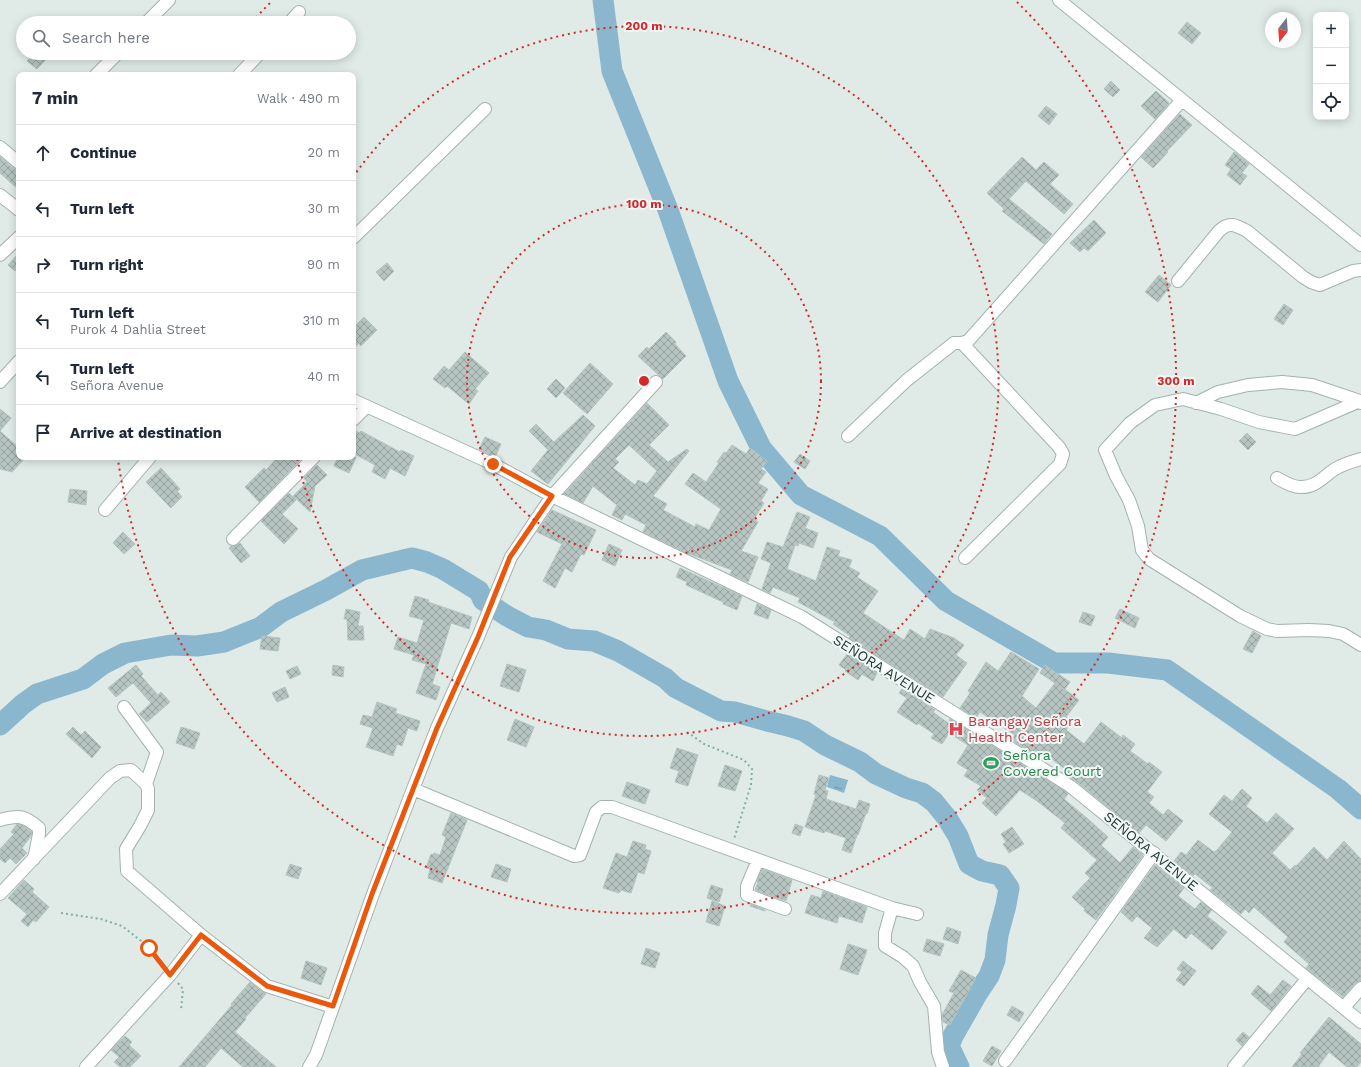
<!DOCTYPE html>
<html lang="en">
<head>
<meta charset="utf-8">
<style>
  body { margin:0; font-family:"Work Sans",sans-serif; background:#f6f6f7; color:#1f2937 }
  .controls { position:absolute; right:12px; top:12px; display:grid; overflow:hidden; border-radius:8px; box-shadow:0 2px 10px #0003 }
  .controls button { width:36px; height:36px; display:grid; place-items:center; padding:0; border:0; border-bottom:1px solid #e0e1e3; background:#fff; color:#1f2937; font:20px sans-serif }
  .compass { position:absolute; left:1265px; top:12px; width:36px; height:36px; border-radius:50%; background:#fff; box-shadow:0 2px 10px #0003; rotate:197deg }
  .stop { position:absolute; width:12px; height:12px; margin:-9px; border:3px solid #ea580c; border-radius:50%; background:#fff }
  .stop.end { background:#ea580c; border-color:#fff; box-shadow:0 1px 4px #0008 }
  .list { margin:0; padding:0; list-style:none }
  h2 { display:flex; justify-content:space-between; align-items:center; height:52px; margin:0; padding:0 16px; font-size:17px }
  h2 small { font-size:13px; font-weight:400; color:#747a83 }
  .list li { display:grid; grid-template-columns:26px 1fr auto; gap:12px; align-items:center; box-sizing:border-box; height:56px; padding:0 16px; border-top:1px solid #e0e1e3 }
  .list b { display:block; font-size:15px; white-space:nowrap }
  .list p { margin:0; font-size:13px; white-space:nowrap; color:#747a83 }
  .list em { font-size:13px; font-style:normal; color:#747a83 }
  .icon { flex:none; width:22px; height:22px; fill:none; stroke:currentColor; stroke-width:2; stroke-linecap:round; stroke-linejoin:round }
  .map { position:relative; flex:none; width:1361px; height:1067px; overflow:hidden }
  .search { position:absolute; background:#fff; box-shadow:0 2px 10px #0003; left:16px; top:16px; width:340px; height:44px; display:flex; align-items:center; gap:10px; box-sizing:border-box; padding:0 14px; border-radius:22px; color:#747a83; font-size:15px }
  .panel { position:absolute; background:#fff; box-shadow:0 2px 10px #0003; left:16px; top:72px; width:340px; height:388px; border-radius:8px }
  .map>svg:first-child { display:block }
  .water { fill:url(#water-ripples) }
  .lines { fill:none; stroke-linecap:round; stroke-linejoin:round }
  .river { stroke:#8ab7ce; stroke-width:21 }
  .building { fill:url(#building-cross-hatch); stroke:#b3c4c0; fill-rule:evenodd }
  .minor-casing { stroke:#a3b2b0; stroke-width:14 }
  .path { stroke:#82ada7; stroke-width:2; stroke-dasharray:2 3; stroke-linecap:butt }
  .minor { stroke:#fff; stroke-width:12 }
  .route { stroke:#ea580c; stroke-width:5 }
  .ring { fill:none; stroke:#d62828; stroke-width:2; stroke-dasharray:2 4 }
  .labels { text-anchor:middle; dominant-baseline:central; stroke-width:4; stroke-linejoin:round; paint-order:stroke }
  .street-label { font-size:14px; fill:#223a38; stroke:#f1f7f5 }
  .health-label { font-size:14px; fill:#be3a42; stroke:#f1f7f5; text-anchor:start }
  .leisure-label { font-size:14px; fill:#27864d; stroke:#f1f7f5; text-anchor:start }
  .centre { fill:#d62828; stroke:#f1f7f5; stroke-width:2 }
  .ring-label { font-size:12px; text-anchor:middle; font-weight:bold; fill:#d62828; stroke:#f1f7f5; stroke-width:4; stroke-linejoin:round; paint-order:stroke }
</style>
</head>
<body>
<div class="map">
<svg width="1361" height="1067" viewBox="0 0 1361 1067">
  <defs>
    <pattern id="water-ripples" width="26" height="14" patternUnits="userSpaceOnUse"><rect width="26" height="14" fill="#8ab7ce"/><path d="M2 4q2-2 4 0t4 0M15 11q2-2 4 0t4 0" fill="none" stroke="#7096a8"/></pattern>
    <pattern id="building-cross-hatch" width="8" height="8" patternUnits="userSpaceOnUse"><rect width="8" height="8" fill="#b6c5c1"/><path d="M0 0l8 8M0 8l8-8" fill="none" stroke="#94a19e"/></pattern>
  </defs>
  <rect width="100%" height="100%" fill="#e0ebe8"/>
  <path class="water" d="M 830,775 L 848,780 L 844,793 L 827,787 Z"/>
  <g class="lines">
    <path class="river" d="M 603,0 L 612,71 L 668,210 L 728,381 L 761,448 L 801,495 L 880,536 L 946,601 L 1054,663 L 1108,663 L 1167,670 L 1338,789 L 1361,809
      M 0,725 L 23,704 L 37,694 L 83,679 L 103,664 L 125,653 L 171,645 L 197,646 L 224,642 L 261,627 L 281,612 L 326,590 L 362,570 L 412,558 L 427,562 L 443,569 L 479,591 L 483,600 L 507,616 L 528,627 L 546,630 L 568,639 L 594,641 L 618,651 L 665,678 L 676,688 L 721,711 L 735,712 L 767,721 L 788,726 L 804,731 L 825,745 L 860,762 L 876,774 L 906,788 L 922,793 L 934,802 L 947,818 L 958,836 L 969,864 L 982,871 L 1000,875 L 1009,888 L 1006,905 L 998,935 L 995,960 L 989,976 L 977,994 L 953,1036 L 949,1046 L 959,1067"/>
  </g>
  <path class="building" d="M 1187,22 L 1201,33 L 1192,44 L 1178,33 Z
    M 35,53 L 52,53 L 37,69 L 27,61 Z
    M 1111,81 L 1120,90 L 1113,97 L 1104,89 Z
    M 1156,91 L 1169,103 L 1155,119 L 1141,106 Z
    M 1046,106 L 1057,114 L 1049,125 L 1038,116 Z
    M 1180,114 L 1192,125 L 1167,151 L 1168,152 L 1153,168 L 1141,157 Z
    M 1234,152 L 1249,164 L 1242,173 L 1247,176 L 1240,185 L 1227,175 L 1231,169 L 1225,165 Z
    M 0,157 L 14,169 L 19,170 L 19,190 L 0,173 Z
    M 1022,157 L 1036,170 L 1044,162 L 1059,175 L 1050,184 L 1073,204 L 1064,214 L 1026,181 L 1009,199 L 1052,234 L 1044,244 L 1002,211 L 1004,209 L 987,193 Z
    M 1094,220 L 1106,233 L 1088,251 L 1084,248 L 1080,252 L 1070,243 Z
    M 19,253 L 19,266 L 15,271 L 8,265 Z
    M 387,263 L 394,271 L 384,281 L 376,272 Z
    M 1159,275 L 1171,285 L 1158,302 L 1145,292 Z
    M 1284,304 L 1293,310 L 1283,325 L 1274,319 Z
    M 364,317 L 377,330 L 361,346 L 359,343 L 353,349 L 353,328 Z
    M 666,332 L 676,342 L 675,344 L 686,356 L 663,379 L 638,356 L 647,347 L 649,349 Z
    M 465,352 L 489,373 L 475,389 L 478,391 L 469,404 L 447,386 L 445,388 L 433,379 L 444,366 L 449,370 Z
    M 590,363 L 613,384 L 587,414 L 563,393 Z
    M 556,379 L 565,388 L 556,398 L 547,389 Z
    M 647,403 L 669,425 L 649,445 L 668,462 L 687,449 L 689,451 L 653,496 L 667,504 L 663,510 L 695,527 L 696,524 L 709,530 L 721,509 L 685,484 L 693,473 L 706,482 L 719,463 L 717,462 L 724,452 L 726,453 L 732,445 L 746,454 L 750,448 L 767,461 L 761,469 L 766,472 L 758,483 L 768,489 L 761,501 L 764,503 L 754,519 L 758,522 L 741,551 L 758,557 L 748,582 L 730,574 L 732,570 L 687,553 L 643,532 L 646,525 L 625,514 L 622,520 L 612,515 L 617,505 L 593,486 L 583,503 L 564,494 ZM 629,445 L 657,471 L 647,484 L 638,480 L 635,485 L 613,468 L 619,462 L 615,459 Z
    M 0,409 L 11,418 L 0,431 L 19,448 L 19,457 L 26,457 L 12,472 L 0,469 Z
    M 583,415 L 595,426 L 548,484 L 531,471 L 548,450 L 529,431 L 536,424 L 554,442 Z
    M 353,430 L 360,433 L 361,431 L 400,452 L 401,450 L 414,456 L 405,476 L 390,468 L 385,479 L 372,472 L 375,465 L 353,453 Z
    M 1247,433 L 1256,442 L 1248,450 L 1239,441 Z
    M 485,437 L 501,444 L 495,457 L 479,449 Z
    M 800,454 L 810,461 L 805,469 L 794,462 Z
    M 278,457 L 301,457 L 302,458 L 259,502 L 245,487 L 264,468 L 266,470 Z
    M 338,457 L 356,457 L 349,473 L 334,466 Z
    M 317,465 L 327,475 L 315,486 L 310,512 L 293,496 L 307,482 L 304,478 Z
    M 161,468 L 180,489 L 177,491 L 182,497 L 171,508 L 146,482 Z
    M 70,489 L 87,491 L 86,505 L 68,502 Z
    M 289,493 L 296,500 L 282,514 L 298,529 L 284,544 L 261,521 Z
    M 552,510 L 596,530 L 584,555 L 581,554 L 572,572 L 565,568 L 555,588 L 543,581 L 562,544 L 537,532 Z
    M 797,512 L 810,517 L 805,528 L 818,533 L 813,548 L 799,543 L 798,546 L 795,545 L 787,569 L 816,581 L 827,547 L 840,551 L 838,556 L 852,560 L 849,567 L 860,573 L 857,577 L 878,591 L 863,613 L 904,640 L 910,629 L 925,639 L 930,629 L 954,638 L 964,645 L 956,655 L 967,663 L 943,697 L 849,638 L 850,636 L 833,624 L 835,622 L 798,602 L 800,598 L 773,587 L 770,593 L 762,589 L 771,563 L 761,559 L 767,542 L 783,547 Z
    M 123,532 L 135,544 L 124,554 L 113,543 Z
    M 240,543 L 250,556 L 241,563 L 229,548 L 231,546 L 235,546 Z
    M 609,544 L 622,550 L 615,566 L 602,560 Z
    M 680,568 L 742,596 L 737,610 L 723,604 L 723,602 L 686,585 L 687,582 L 676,577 Z
    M 415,596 L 429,600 L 428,602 L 472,617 L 469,629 L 451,623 L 432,684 L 440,687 L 436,700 L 416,693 L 426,664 L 412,660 L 414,655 L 394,649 L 398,637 L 417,643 L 424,620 L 409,616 Z
    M 757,604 L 771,610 L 768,619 L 754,614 Z
    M 346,609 L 360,612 L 358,626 L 363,626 L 364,640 L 348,640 L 347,619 L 344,619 Z
    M 1120,609 L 1139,618 L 1135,628 L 1115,618 Z
    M 1083,612 L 1095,616 L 1091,626 L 1079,622 Z
    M 1253,631 L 1261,636 L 1252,653 L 1243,649 Z
    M 262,636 L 280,638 L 278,651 L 260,649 Z
    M 1011,652 L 1039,669 L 1022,696 L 1036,708 L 1055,683 L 1040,673 L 1045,665 L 1070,682 L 1065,689 L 1063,688 L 1079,700 L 1066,717 L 1073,721 L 1066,730 L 1084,744 L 1101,722 L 1122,738 L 1123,735 L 1135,744 L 1130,751 L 1148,764 L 1149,762 L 1162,772 L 1147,792 L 1154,797 L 1149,803 L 1163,815 L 1168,809 L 1183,821 L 1166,841 L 1146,825 L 1139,833 L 1075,780 L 1062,772 L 1065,769 L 1041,751 L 1037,756 L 1011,740 L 1015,735 L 980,712 L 976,718 L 960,708 L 970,693 L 968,691 L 986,662 L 998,671 Z
    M 847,654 L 877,673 L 873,681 L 862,674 L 858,680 L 845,671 L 846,670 L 839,665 Z
    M 507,664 L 526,670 L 519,692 L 500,686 Z
    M 136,665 L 143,674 L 141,676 L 158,695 L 161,692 L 170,702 L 147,722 L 139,714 L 151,703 L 133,683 L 116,697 L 108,688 Z
    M 333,665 L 344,667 L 343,677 L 332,675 Z
    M 297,666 L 301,674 L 290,679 L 286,671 Z
    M 285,687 L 289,697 L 277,702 L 272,693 Z
    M 902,689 L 935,710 L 933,712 L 948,723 L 950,719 L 1066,792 L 1068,794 L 1064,799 L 1088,819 L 1108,837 L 1101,845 L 1120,863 L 1133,847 L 1143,855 L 1096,920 L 1084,911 L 1085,909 L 1072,897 L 1090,878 L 1085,873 L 1097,860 L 1061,828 L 1065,823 L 1037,801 L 1020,790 L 996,816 L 982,803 L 987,798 L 977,790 L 981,786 L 964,776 L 968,770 L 957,763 L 968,745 L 949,733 L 942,744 L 931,738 L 934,734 L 918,723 L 917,725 L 897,712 L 907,698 L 899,693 Z
    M 377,702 L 397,709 L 395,713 L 420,721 L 417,731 L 408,728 L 402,746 L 397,744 L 393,756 L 366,747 L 373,728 L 360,724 L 363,715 L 372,717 Z
    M 515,719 L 534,727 L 526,747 L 507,740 Z
    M 73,727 L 81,735 L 85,731 L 101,747 L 92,758 L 66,734 Z
    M 181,727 L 200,733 L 194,749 L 176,743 Z
    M 677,748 L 698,755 L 688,786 L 675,782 L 679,771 L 670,768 Z
    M 725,765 L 742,771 L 735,791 L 718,786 Z
    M 819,775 L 829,778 L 825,790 L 828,791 L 826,799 L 856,809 L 859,800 L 870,804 L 867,814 L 866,813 L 858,835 L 857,835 L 851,853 L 842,850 L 846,838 L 825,831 L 824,833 L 805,827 L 816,795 L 814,794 Z
    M 627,782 L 650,790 L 645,804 L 622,796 Z
    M 1242,789 L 1252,798 L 1246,806 L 1267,823 L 1276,813 L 1294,829 L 1272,853 L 1290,870 L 1295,865 L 1296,866 L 1314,847 L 1327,860 L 1344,841 L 1361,859 L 1361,981 L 1355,983 L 1343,997 L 1306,968 L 1309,964 L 1284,942 L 1288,937 L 1254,907 L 1249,913 L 1245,909 L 1241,914 L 1210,890 L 1213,888 L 1195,874 L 1193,876 L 1174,861 L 1181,852 L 1186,855 L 1198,840 L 1214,852 L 1217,850 L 1232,832 L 1209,814 L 1224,795 L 1232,801 Z
    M 451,813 L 467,820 L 442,883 L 428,878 L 430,869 L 426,868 L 431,854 L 433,855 L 434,853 L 440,855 L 446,837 L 442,835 Z
    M 17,824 L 22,825 L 32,832 L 31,836 L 22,848 L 27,853 L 16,864 L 10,858 L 5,863 L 0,859 L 0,849 L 14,834 L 11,832 Z
    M 795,824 L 803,827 L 800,836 L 792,833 Z
    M 1012,827 L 1024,844 L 1009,853 L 1003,844 L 1006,842 L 1001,834 Z
    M 633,841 L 646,845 L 645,849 L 651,851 L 644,874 L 638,872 L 631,893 L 621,890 L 619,893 L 603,888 L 616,853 L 627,857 Z
    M 290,864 L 302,868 L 298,879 L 286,875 Z
    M 496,864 L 511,869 L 507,882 L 491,877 Z
    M 1155,865 L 1184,888 L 1178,896 L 1195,909 L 1201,902 L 1212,910 L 1207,916 L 1227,932 L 1212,950 L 1192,934 L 1191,933 L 1186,939 L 1174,929 L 1157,947 L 1144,938 L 1152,928 L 1137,916 L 1132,922 L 1121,912 Z
    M 762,869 L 792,880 L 786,901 L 755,890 L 758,882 L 757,881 Z
    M 24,880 L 34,889 L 32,892 L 49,907 L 36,922 L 33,920 L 28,927 L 21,921 L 27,914 L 8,898 Z
    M 711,885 L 723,889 L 719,902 L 707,898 Z
    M 823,891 L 867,907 L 862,923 L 839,916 L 837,923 L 805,913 L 811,895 L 821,898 Z
    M 712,901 L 725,906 L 719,926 L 706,922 Z
    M 751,904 L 765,910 L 765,911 L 750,906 Z
    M 947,927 L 961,932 L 958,944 L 943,939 Z
    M 927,939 L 944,944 L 940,956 L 923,951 Z
    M 848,944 L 867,950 L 858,975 L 840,969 Z
    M 646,948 L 660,953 L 655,968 L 641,964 Z
    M 306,961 L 327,968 L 321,985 L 301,978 Z
    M 1183,961 L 1196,971 L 1184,986 L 1176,980 L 1182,972 L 1177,969 Z
    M 961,970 L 976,978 L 950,1025 L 943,1022 L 942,1015 L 954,993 L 949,991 Z
    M 1283,980 L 1291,986 L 1271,1011 L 1251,994 L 1258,985 L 1270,995 Z
    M 250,982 L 266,994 L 245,1018 L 246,1019 L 235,1032 L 276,1067 L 243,1067 L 221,1048 L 205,1067 L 179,1067 L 232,1005 L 231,1004 Z
    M 1012,1006 L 1024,1013 L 1019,1022 L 1007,1015 Z
    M 1329,1017 L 1361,1044 L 1361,1062 L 1357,1067 L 1347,1067 L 1329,1052 L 1318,1067 L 1292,1067 L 1302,1054 L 1300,1053 Z
    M 1243,1032 L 1249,1037 L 1242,1046 L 1236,1040 Z
    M 125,1036 L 132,1042 L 129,1045 L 141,1056 L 130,1067 L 120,1067 L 114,1062 L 119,1057 L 111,1050 Z
    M 992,1046 L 1001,1051 L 992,1066 L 983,1061 Z"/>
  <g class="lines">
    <defs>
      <path id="minor" d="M 1059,0 L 1361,245
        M 146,23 L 169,0
        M 289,23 L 299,12
        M 96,75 L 118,53
        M 239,75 L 260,53
        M 0,147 L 19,163
        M 0,195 L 19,210
        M 353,238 L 485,109
        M 0,255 L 19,237
        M 1178,281 L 1219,231 C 1229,221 1236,225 1247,231 L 1303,277 L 1311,282 L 1320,285 L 1353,271 L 1361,270
        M 962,343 L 1059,447 L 1063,454 L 1060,464 L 965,558
        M 0,382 L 19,361
        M 353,400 L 493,464 L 552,496 L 802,617 L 1070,786 L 1361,1022
        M 1360,401 L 1295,429 L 1259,422 L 1221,409 L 1183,399 L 1155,405 L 1130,423 L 1105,450 L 1116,476 L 1129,500 L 1138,526 L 1142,550 L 1149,559 L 1240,616 L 1267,629 L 1277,631 L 1309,630 L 1329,631 L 1343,634 L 1361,645
        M 1196,403 L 1218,392 L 1248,385 L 1282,382 L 1312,385 L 1360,401 L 1361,403
        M 353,420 L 366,407
        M 848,436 L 907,380 L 954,343 L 962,343 L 968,341 L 1182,100
        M 1277,478 C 1284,482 1292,487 1300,487 C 1315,488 1323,477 1335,469 C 1342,465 1353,461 1361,459
        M 105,510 L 150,457
        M 233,539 L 314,457
        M 124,707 L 157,752 L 146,784
        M 413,789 L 574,856 L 580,855 L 596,812 L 602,807 L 612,807 L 892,908 L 917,914
        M 0,820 C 18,815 24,815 39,828 L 39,834 L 34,859
        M 758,860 L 747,886 L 747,895 L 785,909
        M 0,894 L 110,778 L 120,771 L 131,770 L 146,784 L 148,789 L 148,810 L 140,826 L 126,849 L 127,871 L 201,935 L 267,986 L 333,1007
        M 892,908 L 885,933 L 885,946 L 903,957 L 913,966 L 920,982 L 934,1006 L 938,1052 L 943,1067
        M 1344,1007 L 1361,988
        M 1005,1061 L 1154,853
        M 86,1067 L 170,975 L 201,935
        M 309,1067 L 316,1055 L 373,894 L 413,789 L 437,728 L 478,637 L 511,557 L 552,496 L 656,382
        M 1234,1067 L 1307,979"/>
    </defs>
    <use href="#minor" class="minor-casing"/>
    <path class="path" d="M 687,732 L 704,744 L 744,760 L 752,769 L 751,785 L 734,839
      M 61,913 L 101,919 L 122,926 L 149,947 L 164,966
      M 178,983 L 183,989 L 181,1011"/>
    <use href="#minor" class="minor"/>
  </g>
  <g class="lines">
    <path class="route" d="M 149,948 L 170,975 L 201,935 L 267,986 L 333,1006 L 372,894 L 437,728 L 478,637 L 510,557 L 552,496 L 493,464"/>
  </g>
  <g class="ring">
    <circle cx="644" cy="381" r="177"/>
    <path d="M353 177A355 355 0 1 1 297 458"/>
    <path d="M252 22A532 532 0 0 1 271 2M1017 2A532 532 0 1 1 118 460"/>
  </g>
  <defs>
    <symbol id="hospital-bare" viewBox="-9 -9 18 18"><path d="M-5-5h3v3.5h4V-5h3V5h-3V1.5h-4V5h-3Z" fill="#e0444e" stroke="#f1f7f5" stroke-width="2.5" paint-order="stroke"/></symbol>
    <symbol id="stadium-bare" viewBox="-9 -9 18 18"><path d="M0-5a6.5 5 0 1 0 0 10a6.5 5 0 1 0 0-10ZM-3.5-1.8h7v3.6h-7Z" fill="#2e9e5b" stroke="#f1f7f5" stroke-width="2.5" paint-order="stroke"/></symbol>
  </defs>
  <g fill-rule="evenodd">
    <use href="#hospital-bare" x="945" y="718" width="22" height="22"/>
    <use href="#stadium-bare" x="980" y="752" width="22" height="22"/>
  </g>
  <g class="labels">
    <g class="street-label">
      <text transform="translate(884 669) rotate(32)">SEÑORA AVENUE</text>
      <text transform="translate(1151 851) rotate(39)">SEÑORA AVENUE</text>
    </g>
    <g class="health-label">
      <text x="968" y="721">Barangay Señora<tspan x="968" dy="16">Health Center</tspan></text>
    </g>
    <g class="leisure-label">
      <text x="1003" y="755">Señora<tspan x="1003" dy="16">Covered Court</tspan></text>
    </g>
  </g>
  <circle cx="644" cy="381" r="6" class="centre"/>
  <g class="ring-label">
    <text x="644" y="30">200 m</text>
    <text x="644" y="208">100 m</text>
    <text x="1176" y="385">300 m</text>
  </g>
</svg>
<div class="controls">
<button>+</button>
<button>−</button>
<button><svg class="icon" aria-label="locate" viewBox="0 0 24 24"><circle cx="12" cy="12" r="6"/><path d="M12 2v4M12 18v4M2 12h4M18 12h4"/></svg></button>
</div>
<svg class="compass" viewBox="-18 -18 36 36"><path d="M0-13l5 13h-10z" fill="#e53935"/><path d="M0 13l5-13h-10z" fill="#747a83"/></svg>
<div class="stop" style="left:149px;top:948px"></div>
<div class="stop end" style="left:493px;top:464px"></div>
<div class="search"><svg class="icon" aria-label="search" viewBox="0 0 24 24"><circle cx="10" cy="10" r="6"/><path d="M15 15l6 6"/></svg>Search here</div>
<section class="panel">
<h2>7 min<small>Walk · 490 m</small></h2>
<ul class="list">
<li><svg class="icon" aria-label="ahead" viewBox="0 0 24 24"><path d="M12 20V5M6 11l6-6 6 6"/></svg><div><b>Continue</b></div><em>20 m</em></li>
<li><svg class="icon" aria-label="left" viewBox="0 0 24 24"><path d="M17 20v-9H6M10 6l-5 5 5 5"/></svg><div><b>Turn left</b></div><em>30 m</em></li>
<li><svg class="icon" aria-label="right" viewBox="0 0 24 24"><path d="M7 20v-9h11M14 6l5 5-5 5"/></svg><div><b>Turn right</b></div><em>90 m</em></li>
<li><svg class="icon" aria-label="left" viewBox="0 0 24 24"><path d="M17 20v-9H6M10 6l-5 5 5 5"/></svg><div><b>Turn left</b><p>Purok 4 Dahlia Street</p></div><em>310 m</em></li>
<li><svg class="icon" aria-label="left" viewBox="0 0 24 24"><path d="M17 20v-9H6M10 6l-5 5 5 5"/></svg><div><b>Turn left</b><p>Señora Avenue</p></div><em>40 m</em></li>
<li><svg class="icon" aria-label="arrive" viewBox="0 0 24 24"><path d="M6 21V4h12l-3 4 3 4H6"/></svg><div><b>Arrive at destination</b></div></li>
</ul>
</section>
</div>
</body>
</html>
